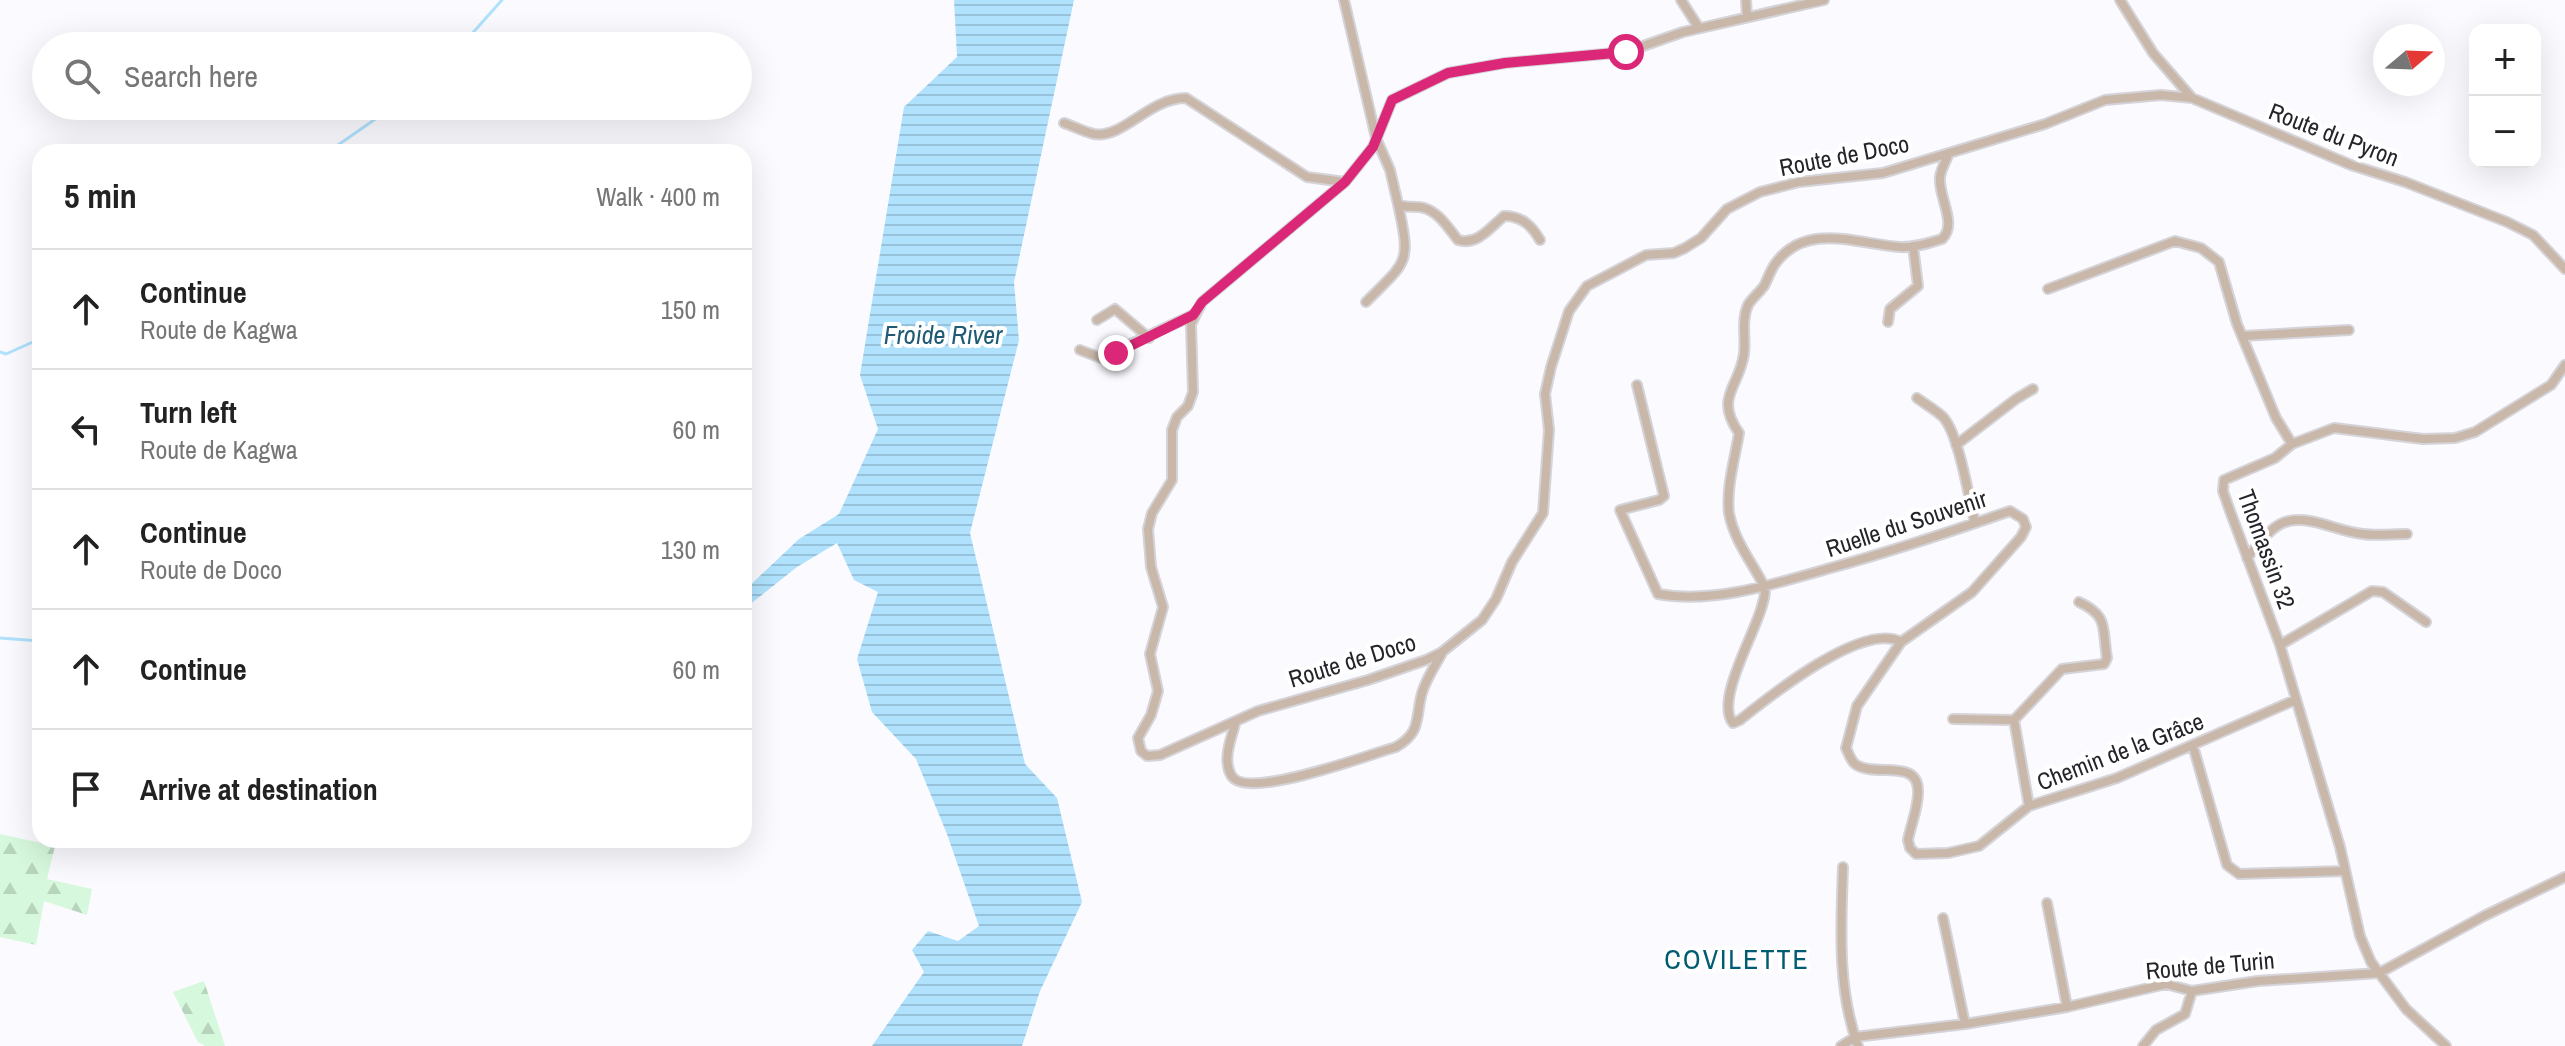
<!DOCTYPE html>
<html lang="en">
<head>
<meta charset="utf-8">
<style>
  body { margin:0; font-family:"Archivo Narrow",sans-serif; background:#f6f6f6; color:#222 }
  .controls { position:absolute; right:24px; top:24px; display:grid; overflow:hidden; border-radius:16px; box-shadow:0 8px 32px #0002 }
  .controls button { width:72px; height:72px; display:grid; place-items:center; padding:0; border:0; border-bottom:2px solid #e0e0e0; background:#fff; color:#222; font:40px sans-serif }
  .compass { position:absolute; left:2373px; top:24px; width:72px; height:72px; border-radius:50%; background:#fff; box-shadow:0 8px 32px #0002; rotate:71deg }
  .stop { position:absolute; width:24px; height:24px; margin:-18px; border:6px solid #db2777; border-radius:50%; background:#fff }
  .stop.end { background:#db2777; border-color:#fff; box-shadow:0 2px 8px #0008 }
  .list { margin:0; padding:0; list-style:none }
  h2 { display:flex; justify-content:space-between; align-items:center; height:104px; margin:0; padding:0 32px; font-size:34px }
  h2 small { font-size:26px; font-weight:400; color:#767676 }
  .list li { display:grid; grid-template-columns:52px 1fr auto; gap:24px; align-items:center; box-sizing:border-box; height:120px; padding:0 32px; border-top:2px solid #e0e0e0 }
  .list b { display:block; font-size:30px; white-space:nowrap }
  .list p { margin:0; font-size:26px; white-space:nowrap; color:#767676 }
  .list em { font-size:26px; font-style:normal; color:#767676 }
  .icon { flex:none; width:44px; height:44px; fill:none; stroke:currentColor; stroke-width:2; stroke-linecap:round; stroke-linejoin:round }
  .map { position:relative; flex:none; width:2565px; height:1046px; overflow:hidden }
  .search { position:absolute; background:#fff; box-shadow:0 8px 32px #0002; left:32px; top:32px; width:720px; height:88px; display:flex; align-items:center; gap:20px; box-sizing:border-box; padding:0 28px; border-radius:44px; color:#767676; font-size:30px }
  .panel { position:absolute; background:#fff; box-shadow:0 8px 32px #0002; left:32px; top:144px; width:720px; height:704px; border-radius:24px }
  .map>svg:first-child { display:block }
  .forest { fill:url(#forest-firs) }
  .water { fill:url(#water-rules) }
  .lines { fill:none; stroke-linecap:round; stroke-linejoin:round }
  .stream { stroke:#b0e2fd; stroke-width:3 }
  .minor-casing { stroke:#d4d3d8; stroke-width:12 }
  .minor { stroke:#c9b7a9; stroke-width:8 }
  .route { stroke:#db2777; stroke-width:10 }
  .labels { text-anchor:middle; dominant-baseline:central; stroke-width:8; stroke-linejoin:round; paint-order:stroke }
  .street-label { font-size:24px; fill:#25242b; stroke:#fff }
  .water-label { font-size:26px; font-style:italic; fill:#205b76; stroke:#fff }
  .quarter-label { font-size:28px; letter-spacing:2px; fill:#005c71; stroke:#fff }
</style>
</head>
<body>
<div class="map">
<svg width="2565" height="1046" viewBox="0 0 2565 1046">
  <defs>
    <pattern id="forest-firs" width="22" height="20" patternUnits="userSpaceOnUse" patternTransform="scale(2)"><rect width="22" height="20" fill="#d6f8dc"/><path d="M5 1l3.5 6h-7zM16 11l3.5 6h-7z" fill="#b8d4bd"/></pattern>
    <pattern id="water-rules" width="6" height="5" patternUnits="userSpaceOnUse" patternTransform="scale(2)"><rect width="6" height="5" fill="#b0e2fd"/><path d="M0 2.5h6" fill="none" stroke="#97c2d9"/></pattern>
  </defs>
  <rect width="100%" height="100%" fill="#fbfafe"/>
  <path class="forest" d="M 0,834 L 55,846 L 47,879 L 92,889 L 87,915 L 44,901 L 36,945 L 0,937 Z
    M 204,981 L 225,1046 L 205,1046 L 198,1042 L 173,992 Z"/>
  <path class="water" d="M 954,0 L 1074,0 L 1014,282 L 1019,340 L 970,533 L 1025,764 L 1057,798 L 1082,902 L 1040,991 L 1022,1046 L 872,1046 L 924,972 L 912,950 L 928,931 L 958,941 L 979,926 L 947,834 L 916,759 L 872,712 L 857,659 L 878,592 L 854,580 L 837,543 L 797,567 L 744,609 L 744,591 L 799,539 L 839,514 L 878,429 L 860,375 L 904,107 L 957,57 Z"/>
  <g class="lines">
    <path class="stream" d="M 461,46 L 502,0
      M 328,152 L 394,106
      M 0,352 L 6,354 L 35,341 L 40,336
      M 0,638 L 40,641"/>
    <defs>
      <path id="minor" d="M 1344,0 L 1376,138 L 1390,170 L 1398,204 C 1406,209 1415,205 1424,208 C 1439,212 1449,229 1458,240 C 1477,246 1491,227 1504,216 C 1522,216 1532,226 1540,240
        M 1681,0 L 1699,28
        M 1746,0 L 1747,17
        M 2120,0 L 2153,53 L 2192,98 L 2351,165 L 2405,182 L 2507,222 L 2533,235 L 2565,269
        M 1064,123 C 1073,126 1084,132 1094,134 C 1123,139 1149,98 1186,98 L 1307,177 L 1345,182 L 1373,147 L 1392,100 L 1448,73 L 1505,63 L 1626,52 L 1683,32 L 1824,0
        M 1949,153 C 1946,161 1941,169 1940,177 C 1938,197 1958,224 1942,239 C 1929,243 1914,248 1900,247 C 1857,244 1806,221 1775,264 C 1770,271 1768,279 1764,286 C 1759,293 1752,298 1748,305 C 1741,320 1746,338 1744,354 C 1739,388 1714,397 1739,433 C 1735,458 1726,488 1729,513 C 1734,540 1751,561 1763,584 C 1766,589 1765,596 1763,602 C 1758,629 1714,700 1733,723 L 1740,720 C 1770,696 1863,621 1901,642 L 1857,706 L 1846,748 C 1848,752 1851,761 1855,764 C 1874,778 1917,758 1918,790 C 1919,806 1911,824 1908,840 L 1910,848 L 1916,854 L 1948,853 L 1979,846 L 2029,806 L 2117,778 L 2295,700
        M 1345,182 L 1202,302 L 1191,324 L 1193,392 L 1188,406 L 1177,417 L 1172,430 L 1172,480 L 1152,513 L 1148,529 L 1151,567 L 1163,607 L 1150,654 L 1158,691 L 1151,715 L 1138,738 L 1141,751 L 1147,756 L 1160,755 L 1258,711 L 1368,680 L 1426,660 L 1442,652 L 1482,620 L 1496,599 L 1512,562 L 1543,513 L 1549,430 L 1545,394 L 1551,367 L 1569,311 L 1587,286 L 1646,255 L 1674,253 L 1685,248 L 1701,238 L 1727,209 L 1760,192 L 1799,182 L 1883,173 L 2045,124 L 2105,100 L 2161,95 L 2192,98
        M 2048,289 L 2175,241 L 2201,248 L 2219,262 L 2237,324 L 2276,418 L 2292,444
        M 1366,302 C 1408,260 1411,264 1398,204
        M 1097,320 L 1115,309 L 1149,338
        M 1888,322 L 1890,309 L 1918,286 L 1913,246
        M 2242,336 L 2349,330
        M 1080,350 L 1101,358 L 1193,315
        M 1637,385 L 1664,496 L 1659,500 L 1620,510 L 1658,594 C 1713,604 1774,584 1827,569 C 1889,552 1950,532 2010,511 L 2023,519 L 2026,527 L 2021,537 L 1972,592 L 1901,642
        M 1917,398 C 1925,404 1936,410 1943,417 C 1959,434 1969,499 1975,523
        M 1956,445 L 2016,399 L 2033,389
        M 2247,558 C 2258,545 2272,524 2289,521 C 2313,516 2339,532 2363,534 C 2377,536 2392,534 2407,534
        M 2280,645 L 2372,591 L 2383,592 L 2426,622
        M 1953,719 L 2014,720 L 2062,669 L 2104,664 L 2107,658 C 2102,628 2109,616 2079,602
        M 2014,720 L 2029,806
        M 1236,721 C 1232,736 1222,759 1231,775 C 1245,802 1370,754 1396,747 C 1422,732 1415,718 1422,693 C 1426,679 1435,666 1442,653
        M 2193,746 L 2227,865 L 2239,874 L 2345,871
        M 1843,867 C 1841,927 1837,988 1858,1046
        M 2047,903 L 2067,1007
        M 1943,918 L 1965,1024
        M 1841,1046 L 1855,1037 L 1965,1024 L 2067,1007 L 2166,984 L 2192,991 L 2258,981 L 2379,973 L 2484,916 L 2565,877
        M 2143,1046 L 2156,1030 L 2185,1014 L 2192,991
        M 2446,1046 L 2406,1009 L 2371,962 L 2360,936 L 2340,847 L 2280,645 L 2230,511 L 2223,491 L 2224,480 L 2275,458 L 2292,444 L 2334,428 L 2423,439 L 2455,438 L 2475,432 L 2551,385 L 2565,365"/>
    </defs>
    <use href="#minor" class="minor-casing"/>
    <use href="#minor" class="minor"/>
  </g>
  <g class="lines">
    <path class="route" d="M 1116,353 L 1193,315 L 1202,302 L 1345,182 L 1373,147 L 1392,100 L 1448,73 L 1505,63 L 1626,52"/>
  </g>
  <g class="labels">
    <g class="street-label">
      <text transform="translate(2334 134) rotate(21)">Route du Pyron</text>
      <text transform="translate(1844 155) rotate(-11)">Route de Doco</text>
      <text transform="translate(1906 523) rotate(-18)">Ruelle du Souvenir</text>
      <text transform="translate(2267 549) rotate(70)">Thomassin 32</text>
      <text transform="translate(1352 660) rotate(-17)">Route de Doco</text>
      <text transform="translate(2120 751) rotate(-21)">Chemin de la Grâce</text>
      <text transform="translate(2210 965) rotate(-5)">Route de Turin</text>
    </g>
    <g class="water-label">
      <text x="943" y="334">Froide River</text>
    </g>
    <g class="quarter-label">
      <text x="1737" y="959">COVILETTE</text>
    </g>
  </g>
</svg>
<div class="controls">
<button>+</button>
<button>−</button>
</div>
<svg class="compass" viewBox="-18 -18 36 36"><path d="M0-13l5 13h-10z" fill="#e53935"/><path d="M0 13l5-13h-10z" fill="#767676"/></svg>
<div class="stop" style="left:1626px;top:52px"></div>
<div class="stop end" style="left:1116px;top:353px"></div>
<div class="search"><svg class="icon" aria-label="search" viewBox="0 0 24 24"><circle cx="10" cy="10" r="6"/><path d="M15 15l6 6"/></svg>Search here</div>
<section class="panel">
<h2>5 min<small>Walk · 400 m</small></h2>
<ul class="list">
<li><svg class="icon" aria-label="ahead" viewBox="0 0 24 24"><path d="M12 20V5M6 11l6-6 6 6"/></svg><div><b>Continue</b><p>Route de Kagwa</p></div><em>150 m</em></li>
<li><svg class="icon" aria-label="left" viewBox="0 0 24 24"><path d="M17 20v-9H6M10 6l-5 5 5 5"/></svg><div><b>Turn left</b><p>Route de Kagwa</p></div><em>60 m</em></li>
<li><svg class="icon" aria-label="ahead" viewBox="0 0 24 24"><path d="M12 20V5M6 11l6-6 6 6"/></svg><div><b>Continue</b><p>Route de Doco</p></div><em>130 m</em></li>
<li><svg class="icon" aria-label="ahead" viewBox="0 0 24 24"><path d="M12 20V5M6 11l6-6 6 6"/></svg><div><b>Continue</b></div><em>60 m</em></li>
<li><svg class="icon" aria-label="arrive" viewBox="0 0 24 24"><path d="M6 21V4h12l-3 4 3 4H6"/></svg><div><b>Arrive at destination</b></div></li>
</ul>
</section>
</div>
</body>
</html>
